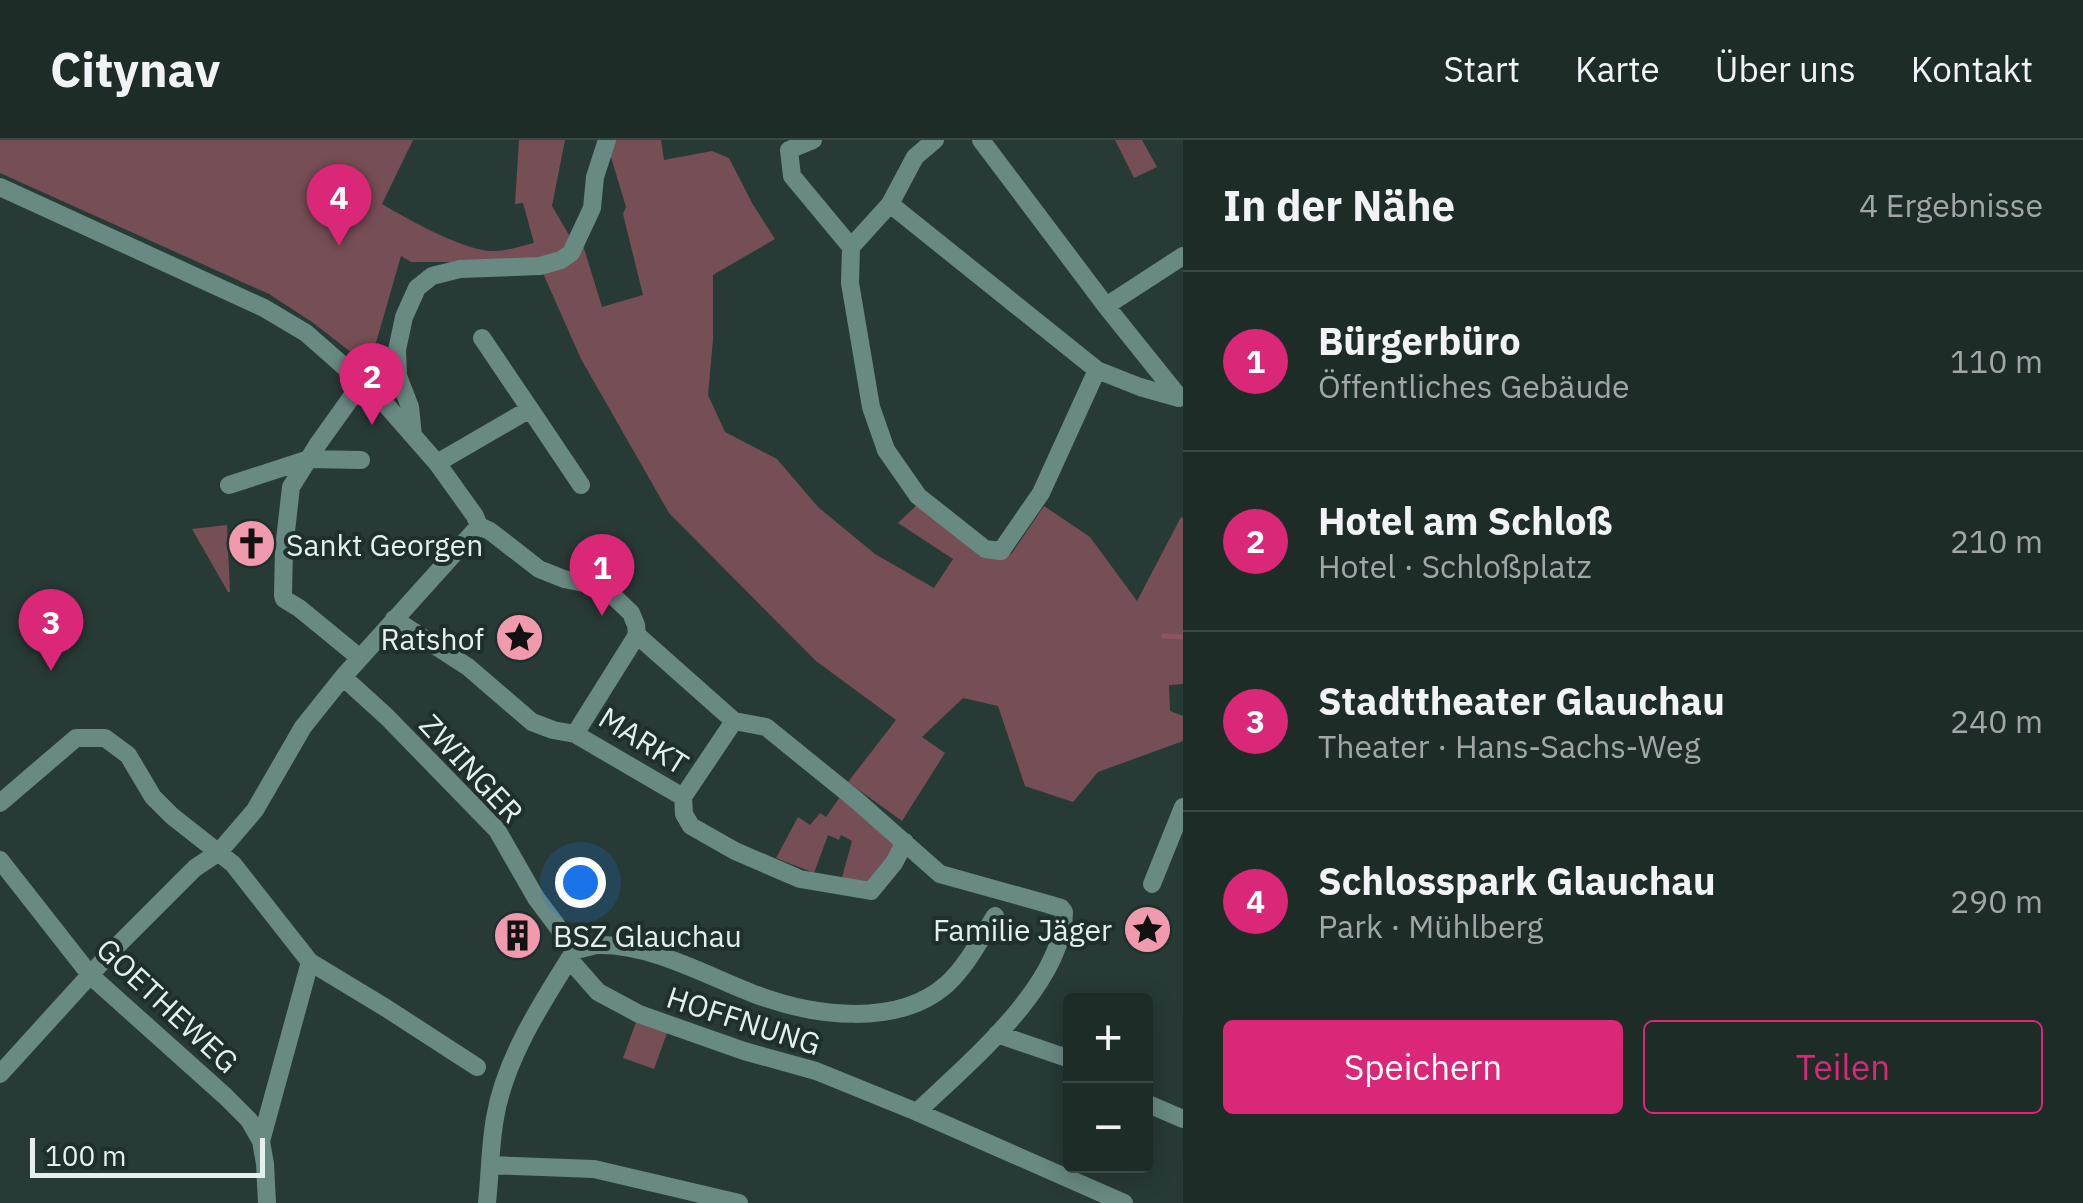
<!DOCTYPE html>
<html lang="de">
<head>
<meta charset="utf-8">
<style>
  body { margin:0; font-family:"IBM Plex Sans",sans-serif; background:#263430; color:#f1f3f6 }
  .controls { position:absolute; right:30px; bottom:30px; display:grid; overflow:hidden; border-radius:10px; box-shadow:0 5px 25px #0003 }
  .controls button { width:90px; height:90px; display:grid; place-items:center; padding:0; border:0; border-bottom:2px solid #3c4845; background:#1e2c28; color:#f1f3f6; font:50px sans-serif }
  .scale { position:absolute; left:30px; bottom:25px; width:235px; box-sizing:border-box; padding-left:10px; border:5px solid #e5f0ed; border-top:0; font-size:28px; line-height:35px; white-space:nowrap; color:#e5f0ed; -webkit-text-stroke:8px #1e2f2c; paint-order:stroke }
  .you { position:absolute; left:580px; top:742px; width:35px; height:35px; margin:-25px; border:8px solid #fff; border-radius:50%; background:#1a73e8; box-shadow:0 0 0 15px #1a73e833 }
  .badge { display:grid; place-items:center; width:65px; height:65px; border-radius:50%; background:#db2777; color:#fff; font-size:32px; font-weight:700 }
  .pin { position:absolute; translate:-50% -82px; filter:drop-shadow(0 2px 5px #0008) }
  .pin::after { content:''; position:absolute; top:52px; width:35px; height:30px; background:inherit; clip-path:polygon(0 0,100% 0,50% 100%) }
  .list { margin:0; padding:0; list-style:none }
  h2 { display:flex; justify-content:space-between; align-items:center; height:130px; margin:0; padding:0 40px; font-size:42px }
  h2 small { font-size:32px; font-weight:400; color:#a1a7a8 }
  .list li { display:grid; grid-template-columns:65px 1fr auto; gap:30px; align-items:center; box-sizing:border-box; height:180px; padding:0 40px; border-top:2px solid #3c4845 }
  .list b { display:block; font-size:38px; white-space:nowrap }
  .list p { margin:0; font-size:32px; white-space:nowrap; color:#a1a7a8 }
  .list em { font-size:32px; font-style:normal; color:#a1a7a8 }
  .actions { display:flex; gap:20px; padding:30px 40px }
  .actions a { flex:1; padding:22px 0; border:2px solid #db2777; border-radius:10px; text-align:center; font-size:35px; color:#db2777 }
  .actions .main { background:#db2777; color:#fff }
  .map { position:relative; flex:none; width:1183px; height:1063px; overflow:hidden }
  header { display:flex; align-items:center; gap:60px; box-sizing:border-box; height:140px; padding:0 50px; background:#1e2c28; border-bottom:2px solid #3c4845 }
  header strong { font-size:48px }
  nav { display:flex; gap:55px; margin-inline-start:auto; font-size:35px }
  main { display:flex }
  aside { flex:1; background:#1e2c28 }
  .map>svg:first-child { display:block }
  .green { fill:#764e56 }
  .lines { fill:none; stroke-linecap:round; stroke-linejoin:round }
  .stream { stroke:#925361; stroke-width:5 }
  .minor { stroke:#698983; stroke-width:18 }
  .labels { text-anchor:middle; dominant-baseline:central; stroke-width:8; stroke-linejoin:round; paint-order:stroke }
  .poi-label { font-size:30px; fill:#e5f0ed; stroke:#1e2f2c; text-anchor:start }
  .street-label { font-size:30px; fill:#e5f0ed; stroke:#1e2f2c }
</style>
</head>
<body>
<header>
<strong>Citynav</strong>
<nav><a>Start</a><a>Karte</a><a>Über uns</a><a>Kontakt</a></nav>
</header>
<main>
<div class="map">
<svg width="1183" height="1063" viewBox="0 0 1183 1063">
  <rect width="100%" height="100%" fill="#283a36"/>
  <path class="green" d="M 0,0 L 413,0 L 382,64 C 407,79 466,112 494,111 C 507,111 521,106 534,103 L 523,63 L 515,64 L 519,0 L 565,0 L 552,66 L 572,100 L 583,105 L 602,167 L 643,155 L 623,74 L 626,67 L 607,4 L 612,0 L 661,0 L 664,20 L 712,11 L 729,18 L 752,63 L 775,99 L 713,135 L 713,199 L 708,255 L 725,292 L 777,319 L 818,367 L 875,414 L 934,448 L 953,419 L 898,383 L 918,364 L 979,416 L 1004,418 L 1012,413 L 1044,366 L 1090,397 L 1137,461 L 1181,377 L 1183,378 L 1183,544 L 1169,545 L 1170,571 L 1183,576 L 1183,601 L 1098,632 L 1073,662 L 1025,646 L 998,566 L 963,558 L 922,597 L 945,613 L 902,681 L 848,642 L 896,580 L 816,521 L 669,373 L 581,219 L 538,122 L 411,122 L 401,116 L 371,220 L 365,223 L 312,182 L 269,154 L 0,33 Z
    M 1115,0 L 1142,0 L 1157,27 L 1134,38 Z
    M 227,385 L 230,452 L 228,452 L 192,389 Z
    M 842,654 L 897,701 L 872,744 L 841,741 L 852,701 L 841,695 L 839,700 L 828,695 L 814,733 L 776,718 L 798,677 L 810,685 L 820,673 L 826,677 Z
    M 639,874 L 670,885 L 654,929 L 623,918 Z"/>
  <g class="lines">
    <path class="stream" d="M 1163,496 L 1183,497"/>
    <path class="minor" d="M 981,0 L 1106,166 L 1179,257
      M 789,10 L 792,36 L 851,107 L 850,143 L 871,267 L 886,310 L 918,356 L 985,409 L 1001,411 L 1041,353 L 1097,230
      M 789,10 L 813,0
      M 0,47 L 264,168 L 306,193 L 380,258 L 437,323 L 475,376 L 479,386 L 490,391 L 539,429 L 564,439 L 604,447 L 631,473 L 636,485 L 637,495
      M 890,64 L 1097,230 L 1140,247 L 1179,258
      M 851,107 L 890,64 L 915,17 L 935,0
      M 1106,166 L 1183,116
      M 530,269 L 581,345
      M 413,296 L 410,267 L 398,236 L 397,210 L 404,177 L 417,148 L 432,136 L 460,129 L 540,126 L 561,120 L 571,113 L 592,68 L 595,37 L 607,0
      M 437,323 L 530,269 L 482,198
      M 229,345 L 309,319 L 361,320
      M 394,479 L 468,527 L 532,582 L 553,590 L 575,594 L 683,657
      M 637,495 L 734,581
      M 360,518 L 299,468 L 284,459 L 283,455 L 284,409 L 291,347 L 318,304 L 363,241
      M 343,537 L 387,577 L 497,690 L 536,758 L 575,810 C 543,861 505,918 495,978 C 490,1006 490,1035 487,1063
      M 734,581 L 766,587 L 855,659 L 940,734 L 1044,763 L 1061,768 L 1064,772 C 1064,845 966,925 917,972
      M 575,594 L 637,495
      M 683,657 L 684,674 L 691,686 L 735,711 L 800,739 L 871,751 L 894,723 L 905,702
      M 683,657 L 734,581
      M 0,663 L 76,598 L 105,598 L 128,615 L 153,657 L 172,676 L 233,724 L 310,822 L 386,868 L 477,927
      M 0,720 L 91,836 L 225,956 L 249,980 L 261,1001
      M 1152,744 L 1183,667
      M 575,810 C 582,809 590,806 597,805 C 650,803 709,837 757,855 C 813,876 898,888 947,844 C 967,826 981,798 995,776
      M 569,819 L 598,852 L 639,874 L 744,911 L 816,931 L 917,972 L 1124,1063
      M 997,894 L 1070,919
      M 0,934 L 111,812 L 195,728 L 219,712 L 255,670 L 303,587 L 343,537 L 479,386
      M 1146,963 L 1183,979
      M 491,1025 L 594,1029 L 739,1063
      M 267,1063 L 265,1024 L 261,1001 L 310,822"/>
  </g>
  <defs>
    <symbol id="church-disc" viewBox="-11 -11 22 22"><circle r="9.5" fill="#f29aad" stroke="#1e2f2c"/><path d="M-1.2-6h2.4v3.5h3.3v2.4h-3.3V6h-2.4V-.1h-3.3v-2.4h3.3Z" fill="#111"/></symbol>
    <symbol id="sight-disc" viewBox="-11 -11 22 22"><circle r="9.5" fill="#f29aad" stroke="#1e2f2c"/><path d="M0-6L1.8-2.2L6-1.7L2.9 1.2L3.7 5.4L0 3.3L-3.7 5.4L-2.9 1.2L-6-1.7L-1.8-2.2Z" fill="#111"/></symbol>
    <symbol id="building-disc" viewBox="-11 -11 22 22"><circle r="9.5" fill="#f29aad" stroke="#1e2f2c"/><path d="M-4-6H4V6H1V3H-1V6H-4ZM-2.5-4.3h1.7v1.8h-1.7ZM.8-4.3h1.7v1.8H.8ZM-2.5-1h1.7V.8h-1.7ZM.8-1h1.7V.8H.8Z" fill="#111"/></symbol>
  </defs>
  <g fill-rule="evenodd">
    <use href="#church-disc" x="224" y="376" width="55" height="55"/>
    <use href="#sight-disc" x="492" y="470" width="55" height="55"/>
    <use href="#sight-disc" x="1120" y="762" width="55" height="55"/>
    <use href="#building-disc" x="490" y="768" width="55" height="55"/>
  </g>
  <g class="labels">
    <g class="poi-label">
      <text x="286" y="404">Sankt Georgen</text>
      <text x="484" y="498" text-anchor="end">Ratshof</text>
      <text x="1112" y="789" text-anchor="end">Familie Jäger</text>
      <text x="553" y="795">BSZ Glauchau</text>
    </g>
    <g class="street-label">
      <text transform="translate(644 600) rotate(32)">MARKT</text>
      <text transform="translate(472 628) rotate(47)">ZWINGER</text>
      <text transform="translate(168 865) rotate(43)">GOETHEWEG</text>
      <text transform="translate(744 880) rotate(18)">HOFFNUNG</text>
    </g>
  </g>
</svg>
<div class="controls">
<button>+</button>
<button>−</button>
</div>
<div class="scale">100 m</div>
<div class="you"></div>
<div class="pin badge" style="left:602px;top:476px">1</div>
<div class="pin badge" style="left:372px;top:285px">2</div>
<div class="pin badge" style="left:51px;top:531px">3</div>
<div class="pin badge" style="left:339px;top:106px">4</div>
</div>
<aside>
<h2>In der Nähe<small>4 Ergebnisse</small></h2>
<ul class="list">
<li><span class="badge">1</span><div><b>Bürgerbüro</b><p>Öffentliches Gebäude</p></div><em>110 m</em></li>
<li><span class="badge">2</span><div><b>Hotel am Schloß</b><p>Hotel · Schloßplatz</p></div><em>210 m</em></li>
<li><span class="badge">3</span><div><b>Stadttheater Glauchau</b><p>Theater · Hans-Sachs-Weg</p></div><em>240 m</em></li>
<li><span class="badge">4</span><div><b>Schlosspark Glauchau</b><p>Park · Mühlberg</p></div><em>290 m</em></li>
</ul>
<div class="actions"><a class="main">Speichern</a><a>Teilen</a></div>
</aside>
</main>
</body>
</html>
